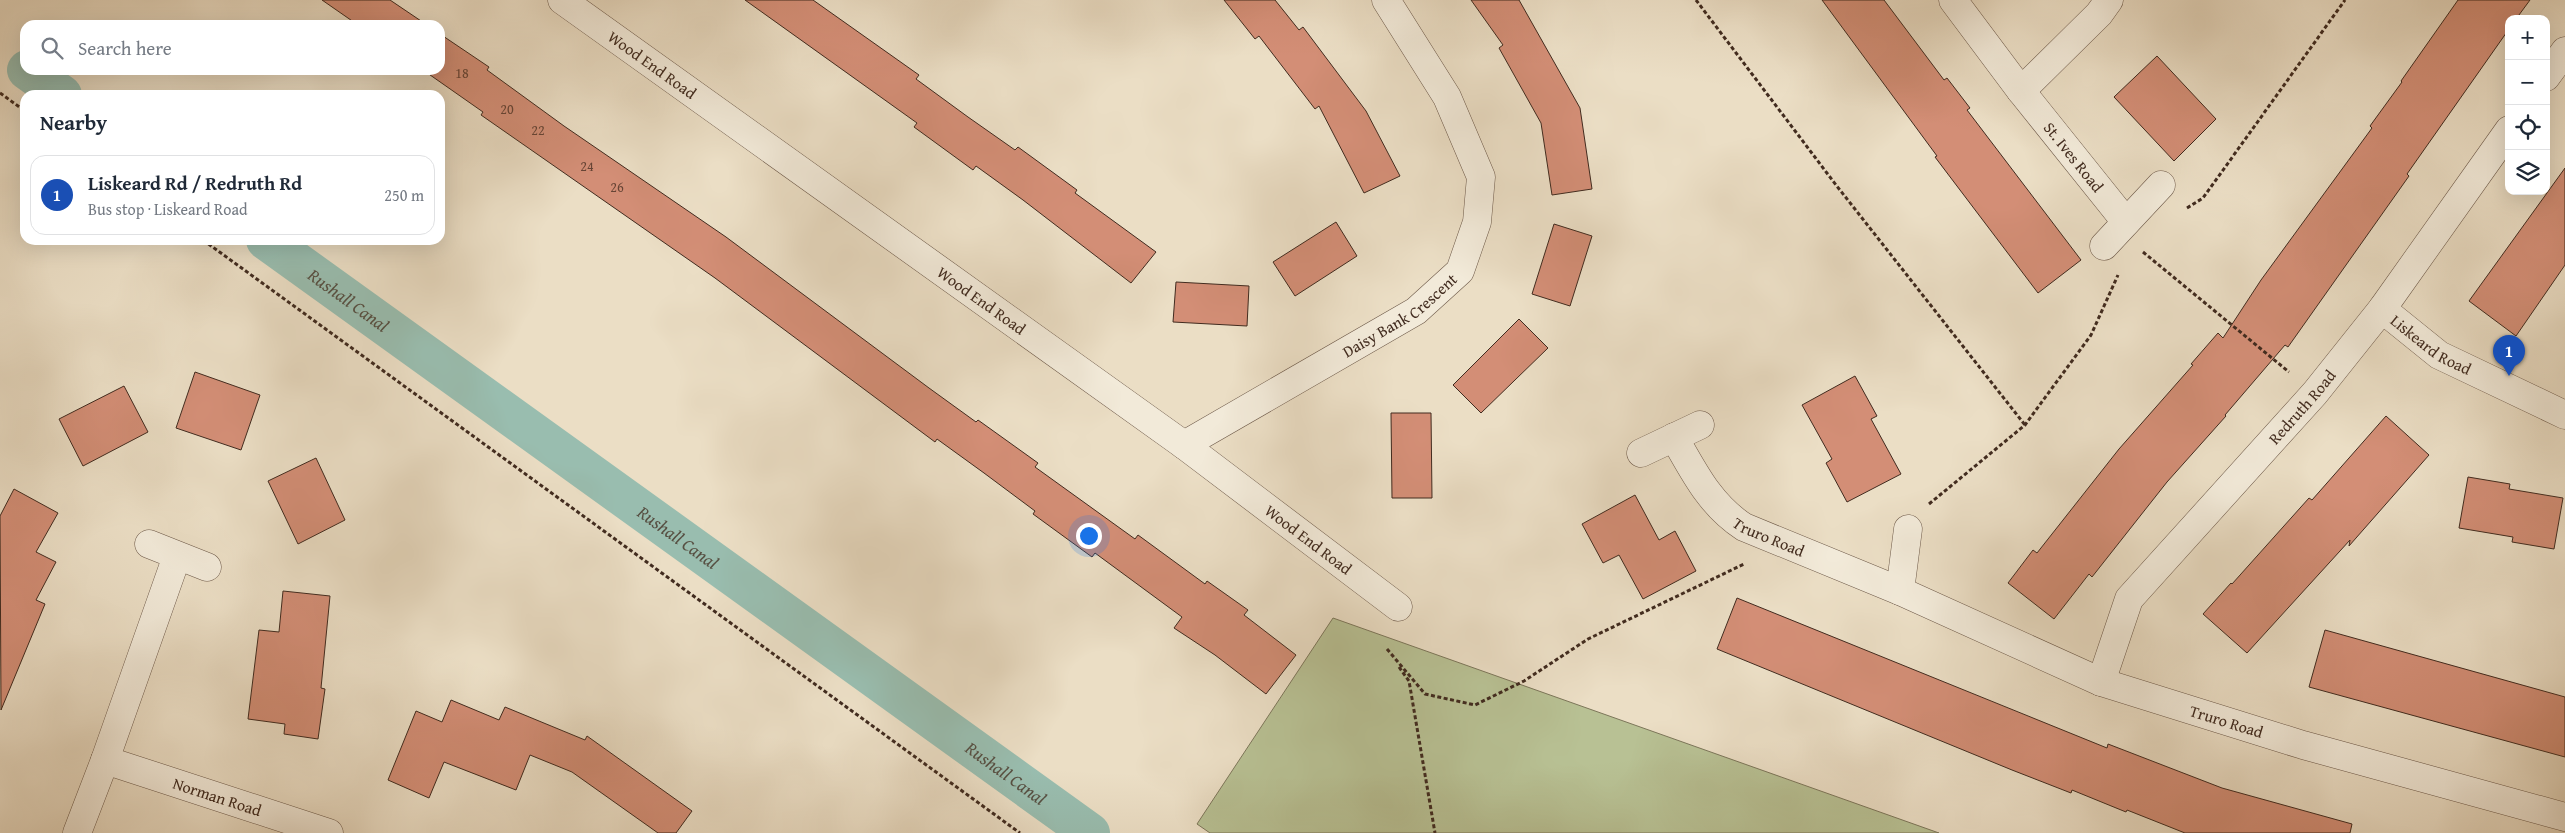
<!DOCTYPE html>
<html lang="en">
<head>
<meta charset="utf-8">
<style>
  body { margin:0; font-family:"Gentium Book Plus",serif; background:#f2f2f3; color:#1f2937 }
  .controls { position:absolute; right:15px; top:15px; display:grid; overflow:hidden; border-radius:10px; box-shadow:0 5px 20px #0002 }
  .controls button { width:45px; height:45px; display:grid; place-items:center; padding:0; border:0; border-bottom:1px solid #e0e1e3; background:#fff; color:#1f2937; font:25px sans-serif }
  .you { position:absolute; left:1088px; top:535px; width:18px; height:18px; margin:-12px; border:4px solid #fff; border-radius:50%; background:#1a73e8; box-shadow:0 0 0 8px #1a73e833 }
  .badge { display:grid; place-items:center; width:32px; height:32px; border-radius:50%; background:#0f766e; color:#fff; font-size:16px; font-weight:700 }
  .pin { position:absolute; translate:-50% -41px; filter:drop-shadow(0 1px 2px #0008) }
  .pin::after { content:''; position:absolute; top:26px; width:18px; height:15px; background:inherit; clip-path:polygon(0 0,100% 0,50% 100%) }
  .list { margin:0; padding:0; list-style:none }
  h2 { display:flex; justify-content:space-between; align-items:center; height:65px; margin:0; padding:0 20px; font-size:21px }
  h2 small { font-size:16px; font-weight:400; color:#747a83 }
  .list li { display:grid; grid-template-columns:32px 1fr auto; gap:15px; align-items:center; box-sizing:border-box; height:80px; margin:0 10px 10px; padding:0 10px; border:1px solid #e0e1e3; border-radius:15px }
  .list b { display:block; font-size:19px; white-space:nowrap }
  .list p { margin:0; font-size:16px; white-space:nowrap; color:#747a83 }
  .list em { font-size:16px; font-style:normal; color:#747a83 }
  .icon { flex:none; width:28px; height:28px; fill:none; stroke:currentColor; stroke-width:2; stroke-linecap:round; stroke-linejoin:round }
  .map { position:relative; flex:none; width:2565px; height:833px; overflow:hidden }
  .search { position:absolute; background:#fff; box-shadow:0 5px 20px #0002; left:20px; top:20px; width:425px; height:55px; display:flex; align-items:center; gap:12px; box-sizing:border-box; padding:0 18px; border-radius:15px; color:#747a83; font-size:19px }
  .panel { position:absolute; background:#fff; box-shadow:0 5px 20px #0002; left:20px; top:90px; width:425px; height:155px; border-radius:15px }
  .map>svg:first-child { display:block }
  .green { fill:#b8c194; stroke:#7c765a }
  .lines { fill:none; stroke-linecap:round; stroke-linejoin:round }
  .canal { stroke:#99bdaf; stroke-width:40 }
  .building { fill:#d38e76; stroke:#412b1f }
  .minor-casing { stroke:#6c5848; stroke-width:29 }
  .path { stroke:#412b1f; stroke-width:3; stroke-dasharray:4 2.5; stroke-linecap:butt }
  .minor { stroke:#f2ead9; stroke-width:28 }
  .labels { text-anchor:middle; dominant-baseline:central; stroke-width:4; stroke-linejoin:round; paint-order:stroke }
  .number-label { font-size:14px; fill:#664435 }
  .street-label { font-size:16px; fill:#412b1f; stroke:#f2ead9 }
  .water-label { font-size:18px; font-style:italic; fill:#575043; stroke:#f2ead9 }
</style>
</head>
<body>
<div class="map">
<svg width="2565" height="833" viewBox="0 0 2565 833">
  <rect width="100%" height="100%" fill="#ebdec5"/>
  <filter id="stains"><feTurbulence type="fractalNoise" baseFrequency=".004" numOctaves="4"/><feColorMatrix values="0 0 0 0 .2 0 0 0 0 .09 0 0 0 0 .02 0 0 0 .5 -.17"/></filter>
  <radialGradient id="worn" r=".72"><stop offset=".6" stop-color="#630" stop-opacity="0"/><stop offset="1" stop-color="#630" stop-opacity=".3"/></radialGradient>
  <path class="green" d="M 1333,618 L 1939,833 L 1210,833 L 1197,824 Z"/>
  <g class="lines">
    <g class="canal">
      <path d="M 27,70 L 62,95"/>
      <path id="s1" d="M 266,240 L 1090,833"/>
    </g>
  </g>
  <path class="building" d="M 322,0 L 390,0 L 427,25 L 358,25 Z
    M 745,0 L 813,0 L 919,75 L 916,79 L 968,117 L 1015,150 L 1018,147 L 1077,190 L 1075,193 L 1156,252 L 1131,283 L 1023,200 L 976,166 L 973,170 L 914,127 L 917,123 Z
    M 1224,0 L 1275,0 L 1299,30 L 1303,27 L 1366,111 L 1400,176 L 1364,193 L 1319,106 L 1315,109 L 1259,36 L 1255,39 Z
    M 1471,0 L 1519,0 L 1580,108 L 1592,189 L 1552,195 L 1541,123 L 1499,48 L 1503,45 Z
    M 1822,0 L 1884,0 L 1944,80 L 1947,78 L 1970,108 L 1967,110 L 2081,260 L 2038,293 L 1935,157 L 1937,156 Z
    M 2458,0 L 2530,0 L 2516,19 L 2509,19 L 2509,29 L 2407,174 L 2409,176 L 2288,347 L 2285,345 L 2225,415 L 2226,416 L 2167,482 L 2092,577 L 2089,574 L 2054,619 L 2008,583 L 2033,550 L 2037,553 L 2119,449 L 2193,365 L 2191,364 L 2218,333 L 2223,338 L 2261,280 L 2372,128 L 2370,126 L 2402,82 L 2401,81 Z
    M 440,34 L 489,67 L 487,70 L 564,126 L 726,237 L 929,388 L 976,422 L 978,420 L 1038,463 L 1035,467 L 1135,539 L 1138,535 L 1205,584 L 1207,581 L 1248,610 L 1244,615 L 1296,655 L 1266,694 L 1215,655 L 1174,628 L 1182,617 L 1095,553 L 1092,557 L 1033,514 L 1035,511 L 984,473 L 937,439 L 935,442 L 715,278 L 481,115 L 483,112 L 423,70 L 440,70 Z
    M 2157,56 L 2216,119 L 2174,161 L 2114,97 Z
    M 2565,168 L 2565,265 L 2516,336 L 2469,301 Z
    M 1336,222 L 1357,256 L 1295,296 L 1273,262 Z
    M 1554,224 L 1592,236 L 1570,306 L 1532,294 Z
    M 1176,282 L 1249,286 L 1247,326 L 1173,322 Z
    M 1519,319 L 1548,348 L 1481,413 L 1453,385 Z
    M 195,372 L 260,395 L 241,450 L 176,428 Z
    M 1855,376 L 1877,416 L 1871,419 L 1901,474 L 1847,502 L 1826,463 L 1832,459 L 1802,405 Z
    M 124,386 L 148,432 L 83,466 L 59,419 Z
    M 1391,413 L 1431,413 L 1432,498 L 1392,498 Z
    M 2386,416 L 2429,455 L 2349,546 L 2350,540 L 2247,653 L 2203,614 L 2231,583 L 2232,584 L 2309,498 L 2312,500 Z
    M 316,458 L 345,520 L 298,544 L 268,481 Z
    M 2468,477 L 2510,484 L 2509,489 L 2563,498 L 2554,549 L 2512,542 L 2513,537 L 2459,528 Z
    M 14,489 L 58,513 L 36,552 L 56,562 L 36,600 L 45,604 L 1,710 L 0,516 Z
    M 1635,495 L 1659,540 L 1675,531 L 1696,571 L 1643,599 L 1619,555 L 1603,563 L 1582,524 Z
    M 283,591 L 330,596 L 321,688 L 325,689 L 318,739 L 284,734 L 285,724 L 248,719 L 259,630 L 279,632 Z
    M 1737,598 L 2107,748 L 2108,744 L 2222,788 L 2352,824 L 2350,833 L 2185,833 L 2127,810 L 2126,812 L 2072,790 L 2071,793 L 2012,770 L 1717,649 Z
    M 2325,630 L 2565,697 L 2565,757 L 2309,687 Z
    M 451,700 L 499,720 L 505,707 L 585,740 L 587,736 L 692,811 L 676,833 L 658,833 L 572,772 L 530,755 L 516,790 L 444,762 L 429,798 L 388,780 L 416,711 L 442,722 Z"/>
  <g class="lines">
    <defs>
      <g id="minor">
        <path id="s2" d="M 562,0 L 1184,445 L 1398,607"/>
        <path id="s3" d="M 1953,0 L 2021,91 L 2126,222"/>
        <path d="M 2546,77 L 2565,51"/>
        <path d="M 2021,91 L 2099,14 L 2109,0"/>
        <path d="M 2104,246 L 2161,185"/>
        <path id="s4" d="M 2382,309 L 2439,355 L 2565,415"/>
        <path id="s5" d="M 1674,437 C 1694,472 1710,505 1744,527 L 1900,591 L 2101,682 L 2303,745 L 2565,817"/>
        <path id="s6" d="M 1184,445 L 1416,311 L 1460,271 L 1477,222 L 1481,177 L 1447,97 L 1386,0"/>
        <path d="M 1641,453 L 1700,425"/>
        <path d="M 149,544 L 207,567"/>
        <path d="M 1900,591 L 1908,529"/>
        <path id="s7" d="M 2101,682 L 2129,599 L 2315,393 L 2382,309 L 2509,130"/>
        <path id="s8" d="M 105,760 L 329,833"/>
        <path d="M 77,833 L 105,760 L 177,556"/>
      </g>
    </defs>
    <use href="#minor" class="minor-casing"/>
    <path class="path" d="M 1696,0 L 1836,185 L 2025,425
      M 0,93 L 25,111
      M 2187,208 L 2203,198 L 2345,0
      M 203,240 L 1020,833
      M 2143,252 L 2289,372
      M 1929,504 L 2025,425 L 2091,335 L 2118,275
      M 1387,649 L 1425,694 L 1475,705 L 1524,681 L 1588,639 L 1744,564
      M 1399,667 L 1409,681 L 1435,833"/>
    <use href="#minor" class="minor"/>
  </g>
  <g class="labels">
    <g class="number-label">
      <text x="462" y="73">18</text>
      <text x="507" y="109">20</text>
      <text x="538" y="130">22</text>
      <text x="587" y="166">24</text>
      <text x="617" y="187">26</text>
    </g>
    <g class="street-label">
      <text stroke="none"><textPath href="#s2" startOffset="111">Wood End Road</textPath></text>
      <text stroke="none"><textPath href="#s3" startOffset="198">St. Ives Road</textPath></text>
      <text stroke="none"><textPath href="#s2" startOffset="516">Wood End Road</textPath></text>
      <text stroke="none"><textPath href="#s6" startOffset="252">Daisy Bank Crescent</textPath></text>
      <text stroke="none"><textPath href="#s4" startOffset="61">Liskeard Road</textPath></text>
      <text stroke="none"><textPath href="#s7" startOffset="346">Redruth Road</textPath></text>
      <text stroke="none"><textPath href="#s5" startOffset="142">Truro Road</textPath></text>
      <text stroke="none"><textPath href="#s2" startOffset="921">Wood End Road</textPath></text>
      <text stroke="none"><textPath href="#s5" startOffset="636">Truro Road</textPath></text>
      <text stroke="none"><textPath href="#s8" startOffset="118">Norman Road</textPath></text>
    </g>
    <g class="water-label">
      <text stroke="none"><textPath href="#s1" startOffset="102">Rushall Canal</textPath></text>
      <text stroke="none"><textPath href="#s1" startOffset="508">Rushall Canal</textPath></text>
      <text stroke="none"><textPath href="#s1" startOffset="912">Rushall Canal</textPath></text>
    </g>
  </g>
  <rect width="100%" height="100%" filter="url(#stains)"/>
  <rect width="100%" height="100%" fill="url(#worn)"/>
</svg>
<div class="controls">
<button>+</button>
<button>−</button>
<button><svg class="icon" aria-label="locate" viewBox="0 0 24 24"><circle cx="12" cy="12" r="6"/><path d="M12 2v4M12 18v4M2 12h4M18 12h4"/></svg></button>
<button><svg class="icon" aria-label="layers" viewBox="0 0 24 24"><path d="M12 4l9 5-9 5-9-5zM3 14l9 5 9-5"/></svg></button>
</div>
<div class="you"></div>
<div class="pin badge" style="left:2509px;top:376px;background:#1a4fb4">1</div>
<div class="search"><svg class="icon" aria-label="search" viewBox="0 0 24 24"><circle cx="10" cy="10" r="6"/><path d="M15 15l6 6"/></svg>Search here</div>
<section class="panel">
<h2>Nearby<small></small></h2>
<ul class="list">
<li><span class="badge" style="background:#1a4fb4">1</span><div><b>Liskeard Rd / Redruth Rd</b><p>Bus stop · Liskeard Road</p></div><em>250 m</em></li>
</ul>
</section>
</div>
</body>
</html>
